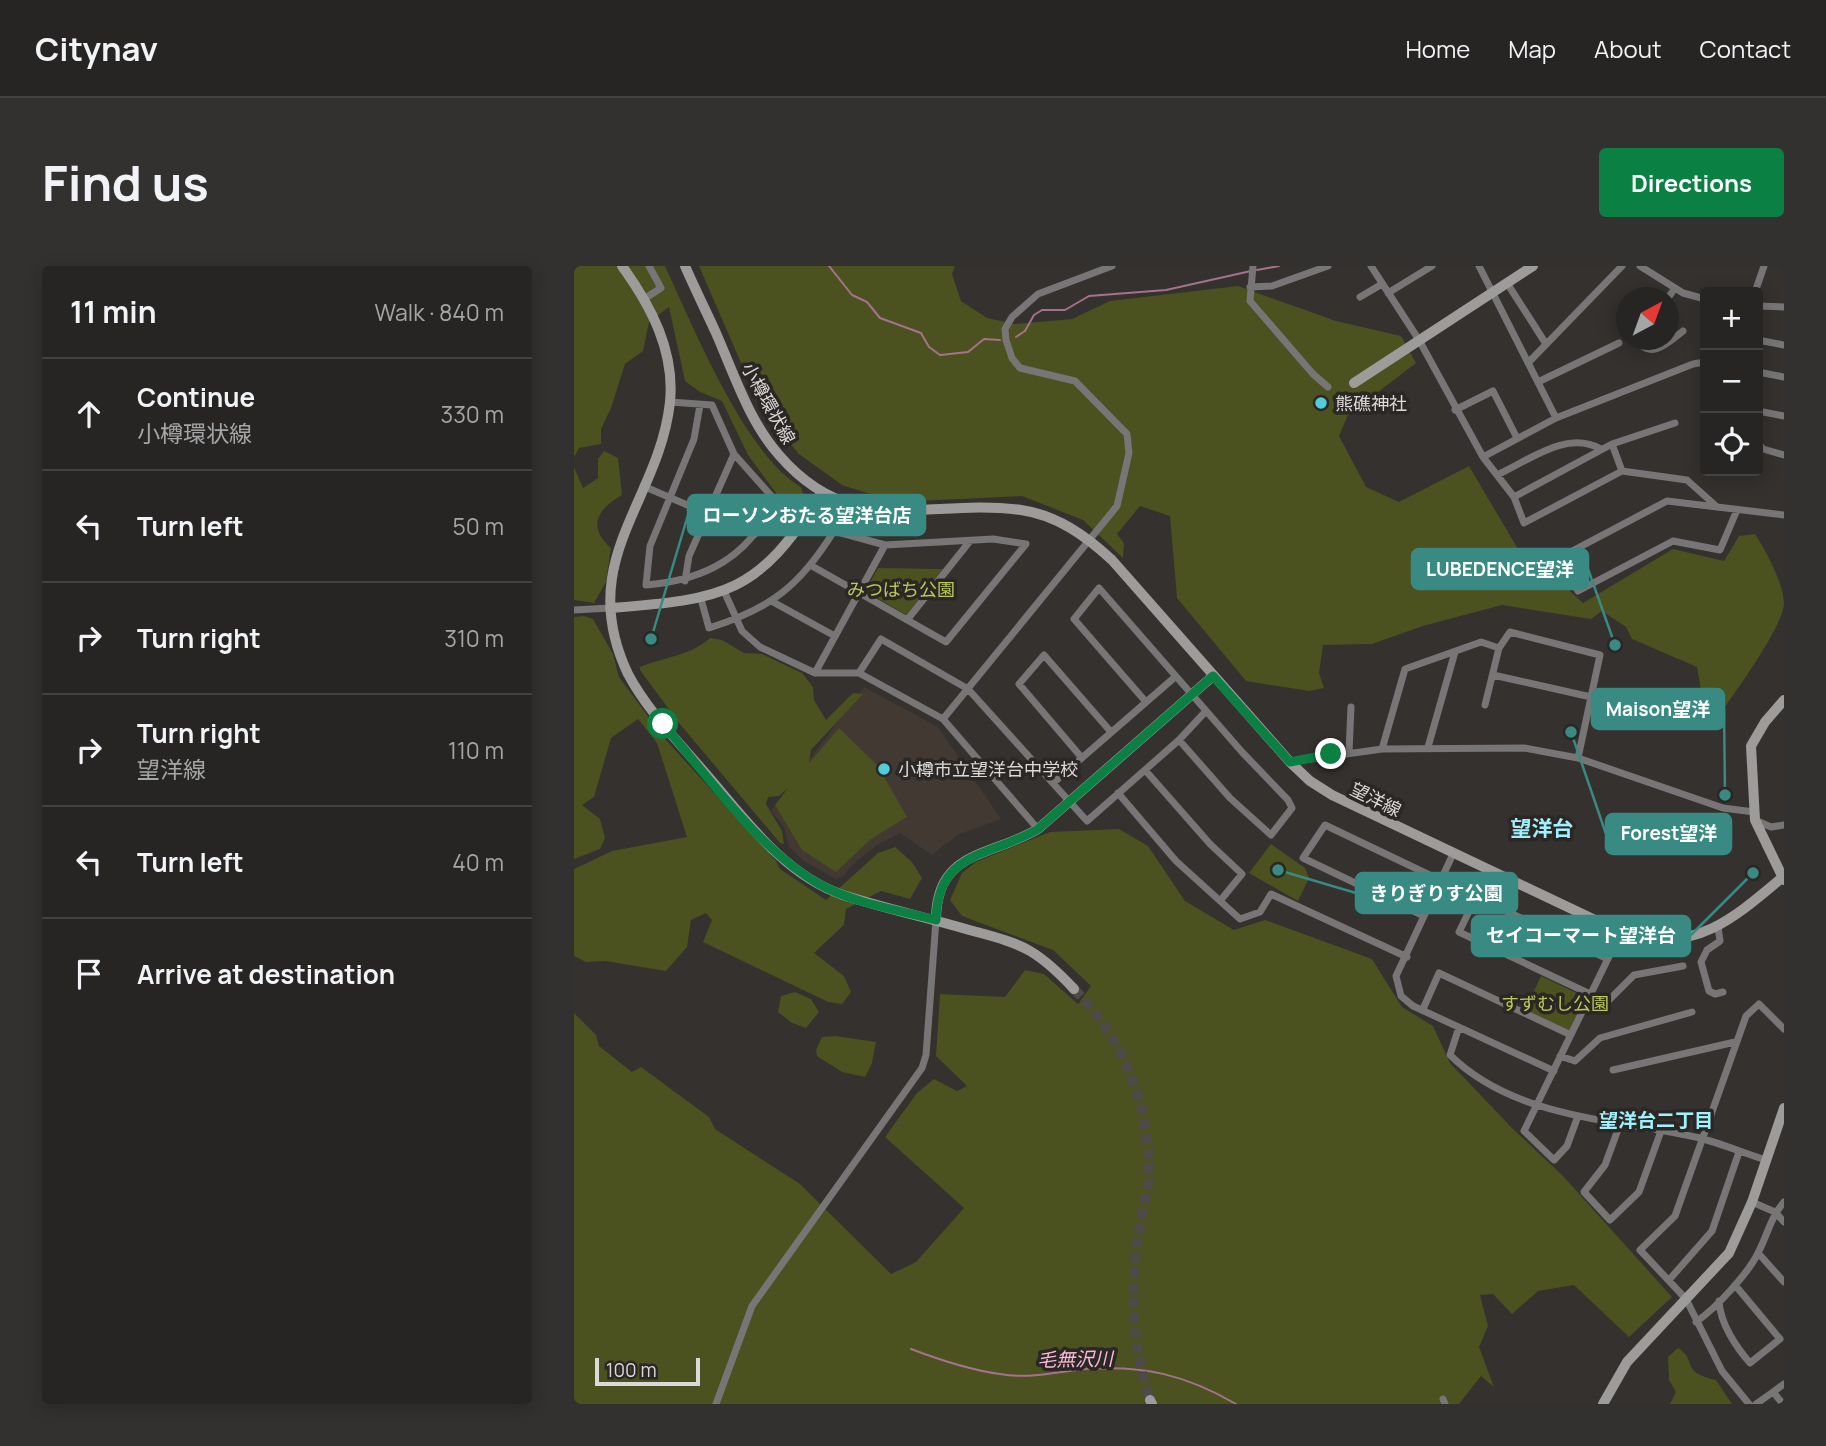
<!DOCTYPE html>
<html lang="en">
<head>
<meta charset="utf-8">
<style>
  body { margin:0; font-family:Manrope,"Noto Sans JP",sans-serif; background:#333130; color:#f1f3f6 }
  .controls { position:absolute; right:21px; top:21px; display:grid; overflow:hidden; border-radius:7px; box-shadow:0 4px 18px #0003 }
  .controls button { width:63px; height:63px; display:grid; place-items:center; padding:0; border:0; border-bottom:2px solid #434241; background:#272523; color:#f1f3f6; font:35px sans-serif }
  .compass { position:absolute; left:1042px; top:21px; width:63px; height:63px; border-radius:50%; background:#272523; box-shadow:0 4px 18px #0003; rotate:41deg }
  .scale { position:absolute; left:21px; bottom:18px; width:105px; box-sizing:border-box; padding-left:7px; border:4px solid #dcdad9; border-top:0; font-size:19px; line-height:24px; white-space:nowrap; color:#dcdad9; -webkit-text-stroke:5px #2a2725; paint-order:stroke }
  .stop { position:absolute; width:21px; height:21px; margin:-16px; border:5px solid #0b8043; border-radius:50%; background:#fff }
  .stop.end { background:#0b8043; border-color:#fff; box-shadow:0 2px 7px #0008 }
  .list { margin:0; padding:0; list-style:none }
  h2 { display:flex; justify-content:space-between; align-items:center; height:91px; margin:0; padding:0 28px; font-size:30px }
  h2 small { font-size:23px; font-weight:400; color:#a4a5a6 }
  .list li { display:grid; grid-template-columns:46px 1fr auto; gap:21px; align-items:center; box-sizing:border-box; height:112px; padding:0 28px; border-top:2px solid #434241 }
  .list b { display:block; font-size:26px; white-space:nowrap }
  .list p { margin:0; font-size:23px; white-space:nowrap; color:#a4a5a6 }
  .list em { font-size:23px; font-style:normal; color:#a4a5a6 }
  .icon { flex:none; width:38px; height:38px; fill:none; stroke:currentColor; stroke-width:2; stroke-linecap:round; stroke-linejoin:round }
  .map { position:relative; flex:none; width:1210px; height:1138px; overflow:hidden; border-radius:7px }
  header { display:flex; align-items:center; gap:42px; box-sizing:border-box; height:98px; padding:0 35px; background:#272523; border-bottom:2px solid #434241 }
  header strong { font-size:33px }
  nav { display:flex; gap:38px; margin-inline-start:auto; font-size:24px }
  .intro { display:flex; align-items:center; justify-content:space-between; box-sizing:border-box; height:168px; padding:0 42px }
  h1 { margin:0; font-size:49px }
  .button { padding:18px 32px; border-radius:7px; background:#0b8043; color:#fff; font-size:24px; font-weight:700 }
  main { display:flex; gap:42px; padding:0 42px }
  aside { flex:1; background:#272523; border-radius:7px; box-shadow:0 4px 18px #0003 }
  .map>svg:first-child { display:block }
  .built { fill:#423933 }
  .green { fill:#4b511f }
  .lines { fill:none; stroke-linecap:round; stroke-linejoin:round }
  .stream { stroke:#a5728c; stroke-width:2 }
  .secondary-tunnel { stroke:#4d4a48; stroke-width:10; stroke-dasharray:10 5; stroke-linecap:butt }
  .street { stroke:#777575; stroke-width:7 }
  .secondary { stroke:#9e9b9b; stroke-width:10 }
  .route { stroke:#0b8043; stroke-width:9 }
  .poi-dot { fill:#54cadd; stroke:#2a2725; stroke-width:2.5 }
  .labels { text-anchor:middle; dominant-baseline:central; stroke-width:7; stroke-linejoin:round; paint-order:stroke }
  .street-label { font-size:18px; fill:#dcdad9; stroke:#2a2725 }
  .poi-label { font-size:18px; fill:#dcdad9; stroke:#2a2725; text-anchor:start }
  .park-label { font-size:18px; fill:#bcc957; stroke:#2a2725 }
  .neighbourhood-label { font-size:19px; font-weight:bold; fill:#a0f0fe; stroke:#2a2725 }
  .water-label { font-size:19px; font-style:italic; fill:#fbbad8; stroke:#2a2725 }
  .quarter-label { font-size:21px; font-weight:bold; fill:#a0f0fe; stroke:#2a2725 }
  .leader { fill:none; stroke:#388a83; stroke-width:2.5 }
  .callout-dot { fill:#388a83; stroke:#2a2725; stroke-width:2.5 }
  .callout { fill:#388a83; stroke:#388a83; stroke-width:2.5 }
  .callout-label { font-size:19px; text-anchor:middle; font-weight:bold; fill:#fff }
</style>
</head>
<body>
<header>
<strong>Citynav</strong>
<nav><a>Home</a><a>Map</a><a>About</a><a>Contact</a></nav>
</header>
<div class="intro"><h1>Find us</h1><a class="button">Directions</a></div>
<main>
<aside>
<h2>11 min<small>Walk · 840 m</small></h2>
<ul class="list">
<li><svg class="icon" aria-label="ahead" viewBox="0 0 24 24"><path d="M12 20V5M6 11l6-6 6 6"/></svg><div><b>Continue</b><p>小樽環状線</p></div><em>330 m</em></li>
<li><svg class="icon" aria-label="left" viewBox="0 0 24 24"><path d="M17 20v-9H6M10 6l-5 5 5 5"/></svg><div><b>Turn left</b></div><em>50 m</em></li>
<li><svg class="icon" aria-label="right" viewBox="0 0 24 24"><path d="M7 20v-9h11M14 6l5 5-5 5"/></svg><div><b>Turn right</b></div><em>310 m</em></li>
<li><svg class="icon" aria-label="right" viewBox="0 0 24 24"><path d="M7 20v-9h11M14 6l5 5-5 5"/></svg><div><b>Turn right</b><p>望洋線</p></div><em>110 m</em></li>
<li><svg class="icon" aria-label="left" viewBox="0 0 24 24"><path d="M17 20v-9H6M10 6l-5 5 5 5"/></svg><div><b>Turn left</b></div><em>40 m</em></li>
<li><svg class="icon" aria-label="arrive" viewBox="0 0 24 24"><path d="M6 21V4h12l-3 4 3 4H6"/></svg><div><b>Arrive at destination</b></div></li>
</ul>
</aside>
<div class="map">
<svg width="1210" height="1138" viewBox="0 0 1210 1138">
  <rect width="100%" height="100%" fill="#34312f"/>
  <path class="built" d="M 290,421 L 364,461 L 427,553 L 383,569 L 358,589 L 326,567 L 303,579 L 276,601 L 270,610 L 262,613 L 230,595 L 215,581 L 210,561 L 197,545 Z"/>
  <path class="green" d="M 0,0 L 91,0 C 119,60 171,189 227,221 L 231,235 L 211,261 L 205,260 L 201,255 L 210,238 L 174,189 L 148,135 L 126,126 L 111,115 L 95,41 L 75,56 L 69,85 L 51,98 L 37,142 L 27,163 L 27,178 L 5,182 L 0,191 Z
    M 125,0 L 381,0 L 378,8 L 387,35 L 413,52 L 441,58 L 498,53 L 536,35 L 664,20 L 762,55 L 827,70 L 842,97 L 774,149 L 765,170 L 792,221 L 825,236 L 895,200 L 967,322 L 983,313 L 1009,337 L 1099,283 L 1150,295 L 1165,270 L 1181,268 C 1192,285 1210,318 1210,338 C 1208,364 1157,431 1141,456 L 1131,447 L 1123,401 L 1058,373 L 1052,361 L 1028,345 L 1017,353 L 928,339 L 849,360 L 798,378 L 749,379 L 745,407 L 750,422 L 735,425 L 672,415 L 603,332 L 596,250 L 566,240 L 543,268 L 550,277 L 549,292 L 509,254 L 448,230 L 322,236 L 268,219 L 225,188 L 187,143 Z
    M 30,185 L 44,192 L 48,229 C 23,243 13,261 37,282 L 32,316 L 20,337 L 0,334 L 0,201 L 9,222 L 24,212 L 24,193 Z
    M 304,302 L 369,303 L 332,349 L 291,325 Z
    M 10,350 L 19,353 L 39,388 L 45,411 L 91,473 L 202,595 L 206,603 L 252,634 L 304,587 L 321,581 L 338,596 L 348,612 L 336,633 L 307,625 L 272,643 L 270,659 L 240,687 L 270,710 L 277,726 L 268,738 L 254,736 L 129,676 L 138,654 L 132,647 L 117,654 L 113,681 L 92,705 L 31,695 L 12,696 L 0,690 L 0,603 L 38,585 L 113,571 L 83,477 L 64,453 L 37,472 L 20,531 L 8,539 L 26,553 L 31,572 L 26,583 L 0,593 L 0,351 Z
    M 136,372 L 148,374 L 170,387 L 188,388 L 228,407 L 239,421 L 240,434 L 252,454 L 279,427 L 289,428 L 237,484 L 235,497 L 265,462 L 304,500 L 333,551 L 297,573 L 262,606 L 228,584 L 201,539 L 214,522 L 205,530 L 194,531 L 192,538 L 208,565 L 210,578 L 206,577 L 105,457 L 66,404 L 66,401 C 90,391 116,390 136,372 Z
    M 545,563 L 574,580 L 611,635 L 660,664 L 691,654 L 798,693 L 828,741 L 859,760 L 876,797 L 938,862 L 990,911 L 1098,1031 L 1055,1071 L 1000,1019 L 964,1025 L 938,1048 L 919,1028 L 906,1029 L 914,1060 L 905,1081 L 920,1121 L 907,1110 L 885,1138 L 0,1138 L 0,747 L 22,769 L 25,780 L 58,806 L 67,801 L 135,851 L 141,863 L 226,918 L 317,1008 L 342,996 L 390,942 L 311,871 L 343,827 L 360,813 L 383,825 L 393,820 L 362,790 L 366,728 L 431,731 L 451,704 L 470,708 L 504,738 L 517,720 L 479,684 L 388,650 L 376,634 L 388,607 L 402,596 L 476,566 Z
    M 697,578 L 731,602 L 735,612 L 724,635 L 675,607 Z
    M 967,710 L 1011,731 L 995,765 L 951,744 Z
    M 221,726 L 237,733 L 245,746 L 232,762 L 218,757 L 204,746 L 207,730 Z
    M 262,770 L 302,776 L 298,797 L 291,811 L 268,806 L 243,790 L 242,784 L 248,771 Z
    M 1104,1082 C 1124,1094 1105,1106 1142,1114 L 1158,1138 L 1096,1138 L 1102,1126 L 1095,1114 L 1094,1091 Z"/>
  <g class="lines">
    <path class="stream" d="M 255,0 L 278,29 L 293,36 L 306,52 L 347,67 L 355,81 L 366,89 L 394,86 L 410,73 L 426,74
      M 683,4 L 705,0
      M 442,71 L 451,65 L 460,49 L 468,44 L 491,44 L 515,30 L 592,24 L 677,5
      M 337,1083 C 366,1094 395,1104 426,1108 C 455,1113 483,1106 512,1103 C 570,1099 612,1109 662,1138"/>
    <path class="secondary-tunnel" d="M 500,723 C 549,774 570,825 575,896 C 576,919 568,946 564,970 C 556,1026 558,1080 576,1134"/>
    <path class="street" d="M 679,0 L 676,35 L 739,108 L 754,121
      M 797,0 L 845,74 L 909,191 L 940,231 L 950,257 L 1048,205 L 1113,214 L 1142,240
      M 905,0 L 982,152
      M 1066,0 L 1109,27 L 1131,33
      M 933,17 L 972,78
      M 676,21 L 698,20 L 754,0
      M 1181,26 L 1190,0
      M 814,27 L 858,0
      M 786,31 L 808,18
      M 1094,32 L 1101,22
      M 70,33 L 87,22 L 75,0
      M 1184,40 L 1210,41
      M 1063,74 C 1076,95 1095,76 1109,65
      M 1184,74 L 1210,79
      M 954,97 L 1048,0
      M 1184,106 L 1210,111
      M 964,116 L 1045,77
      M 96,136 L 138,139 L 160,188 L 201,234 C 175,291 132,314 72,319 L 76,280 L 120,173 L 126,139
      M 881,144 L 919,125 L 943,172
      M 1184,145 L 1210,150
      M 1184,177 L 1189,183 L 1210,189
      M 1038,178 L 1048,205
      M 909,191 L 982,152 L 1119,98 L 1131,96
      M 925,208 C 957,193 993,164 1027,183
      M 69,220 L 181,268
      M 940,231 L 1038,178 L 1101,157
      M 1163,244 L 1146,284 L 1099,275 L 1004,325 L 985,292 L 1093,235 L 1210,249
      M 111,315 L 115,290 L 160,188
      M 150,325 L 168,365 L 186,381 L 241,407 L 285,407 L 369,453 L 464,563
      M 127,333 L 135,362 C 196,343 226,320 260,265 L 311,279 L 419,273 L 452,278 L 372,376 L 238,300
      M 199,336 L 259,369
      M 0,344 L 36,342
      M 333,354 L 396,275
      M 241,407 L 311,279
      M 285,407 L 307,373 L 394,423 L 513,555 L 605,474 L 632,445
      M 919,409 L 1017,431
      M 572,436 L 500,353 L 525,322 L 668,486 L 714,534 L 718,542 L 697,569 L 656,532 L 605,474
      M 911,439 L 925,382 L 936,366 L 1026,389 L 1004,492
      M 369,453 L 543,240 L 555,187 L 553,168 L 501,115 L 446,102 L 438,92 L 432,74 L 431,63 L 438,51 L 464,28 L 538,0
      M 854,481 L 881,386
      M 808,483 L 831,403 L 907,376 L 925,382
      M 775,486 L 777,441
      M 508,492 L 445,418 L 470,389 L 537,466
      M 716,496 L 808,483 L 950,482 L 1004,492 L 1149,542 L 1180,546
      M 571,504 L 636,578 L 668,608 L 646,635
      M 479,517 L 601,411
      M 544,527 L 602,595 L 666,653 L 686,646 L 697,628 L 833,691
      M 1181,554 L 1197,561 L 1210,559
      M 879,588 L 822,710 L 827,730 L 839,740 L 980,805
      M 850,650 L 729,592 L 751,559 L 866,614
      M 1144,661 L 1146,675 L 1133,684 L 1127,696 L 1135,725 L 1141,728 L 1149,726
      M 1016,728 L 885,666 L 902,631 L 1034,693
      M 1013,735 L 1031,738 L 1060,709 L 1109,700
      M 849,743 L 865,707 L 997,769
      M 885,761 L 876,789 C 941,853 1041,853 1126,872 C 1148,878 1170,887 1192,894
      M 986,790 L 1001,795 L 1026,772 L 1118,746
      M 1039,804 L 1161,776
      M 1004,850 L 993,880 L 980,894 L 950,865 L 1046,668
      M 1046,858 L 1031,899 L 1010,926 L 1036,954 L 1065,926 L 1087,865
      M 1178,936 L 1201,946 L 1210,956
      M 1185,988 L 1210,1016
      M 1095,1014 L 1138,965 L 1165,886
      M 1145,1035 C 1146,1057 1162,1081 1176,1097 L 1206,1073 L 1161,1019
      M 1122,1056 C 1142,1042 1175,1007 1185,985 C 1194,967 1197,951 1210,936
      M 1199,1126 L 1210,1118
      M 869,1133 L 871,1138
      M 142,1138 L 178,1040 L 348,802 L 352,789 L 362,654
      M 1175,1138 L 1148,1105 L 1112,1033 L 1066,984 L 1101,950 L 1172,750 L 1185,738 L 1210,763
      M 1182,1138 L 1199,1126 L 1209,1138"/>
    <path class="secondary" d="M 48,0 C 77,40 101,85 96,136 C 85,237 0,294 54,408 C 72,442 100,471 125,500 C 167,547 207,608 269,629 C 309,642 351,651 392,663 C 413,669 437,674 456,685 C 473,695 487,709 500,723
      M 111,0 C 121,23 132,45 142,67 C 160,108 175,155 205,189 C 280,276 354,231 447,244 C 483,249 512,270 538,294 L 716,496 L 736,515 L 758,529 L 1059,672 C 1127,683 1161,651 1210,610
      M 780,117 L 959,0
      M 36,342 C 151,333 184,329 248,226
      M 1210,434 L 1191,456 L 1177,480 L 1181,554 L 1210,614
      M 362,654 C 362,584 417,591 464,563 L 639,410
      M 576,1134 L 578,1138
      M 1029,1138 L 1053,1096 L 1155,987 L 1178,936 L 1210,842"/>
  </g>
  <g class="lines">
    <path class="route" d="M 89,458 C 133,509 186,585 245,618 C 279,637 324,644 362,654 C 363,584 417,591 464,563 L 639,410 L 716,496 L 757,488"/>
  </g>
  <g class="poi-dot">
    <circle cx="747" cy="137" r="7"/>
    <circle cx="310" cy="503" r="7"/>
  </g>
  <g class="labels">
    <g class="street-label">
      <text transform="translate(195 137) rotate(61)">小樽環状線</text>
      <text transform="translate(802 533) rotate(26)">望洋線</text>
    </g>
    <g class="poi-label">
      <text x="761" y="137">熊礁神社</text>
      <text x="324" y="503">小樽市立望洋台中学校</text>
    </g>
    <g class="park-label">
      <text x="327" y="323">みつばち公園</text>
      <text x="981" y="737">すずむし公園</text>
    </g>
    <g class="neighbourhood-label">
      <text x="1082" y="854">望洋台二丁目</text>
    </g>
    <g class="water-label">
      <text transform="translate(501 1093) rotate(-1)">毛無沢川</text>
    </g>
    <g class="quarter-label">
      <text x="968" y="562">望洋台</text>
    </g>
  </g>
  <path class="leader" d="M77 373L114 249M1041 379L1014 303M1151 529L1150 443M997 466L1032 568M704 604L782 627M1179 607L1116 670"/>
  <g class="callout-dot">
    <circle cx="77" cy="373" r="7"/>
    <circle cx="1041" cy="379" r="7"/>
    <circle cx="1151" cy="529" r="7"/>
    <circle cx="997" cy="466" r="7"/>
    <circle cx="704" cy="604" r="7"/>
    <circle cx="1179" cy="607" r="7"/>
  </g>
  <g class="callout">
    <rect x="114" y="229" width="237" height="40" rx="7"/>
    <rect x="838" y="283" width="176" height="40" rx="7"/>
    <rect x="1018" y="423" width="132" height="40" rx="7"/>
    <rect x="1032" y="548" width="125" height="40" rx="7"/>
    <rect x="782" y="607" width="161" height="40" rx="7"/>
    <rect x="898" y="650" width="218" height="40" rx="7"/>
  </g>
  <g class="callout-label">
    <text x="233" y="256">ローソンおたる望洋台店</text>
    <text x="926" y="310">LUBEDENCE望洋</text>
    <text x="1084" y="450">Maison望洋</text>
    <text x="1095" y="574">Forest望洋</text>
    <text x="862" y="634">きりぎりす公園</text>
    <text x="1007" y="676">セイコーマート望洋台</text>
  </g>
</svg>
<div class="controls">
<button>+</button>
<button>−</button>
<button><svg class="icon" aria-label="locate" viewBox="0 0 24 24"><circle cx="12" cy="12" r="6"/><path d="M12 2v4M12 18v4M2 12h4M18 12h4"/></svg></button>
</div>
<svg class="compass" viewBox="-18 -18 36 36"><path d="M0-13l5 13h-10z" fill="#e53935"/><path d="M0 13l5-13h-10z" fill="#a4a5a6"/></svg>
<div class="scale">100 m</div>
<div class="stop" style="left:89px;top:458px"></div>
<div class="stop end" style="left:757px;top:488px"></div>
</div>
</main>
</body>
</html>
